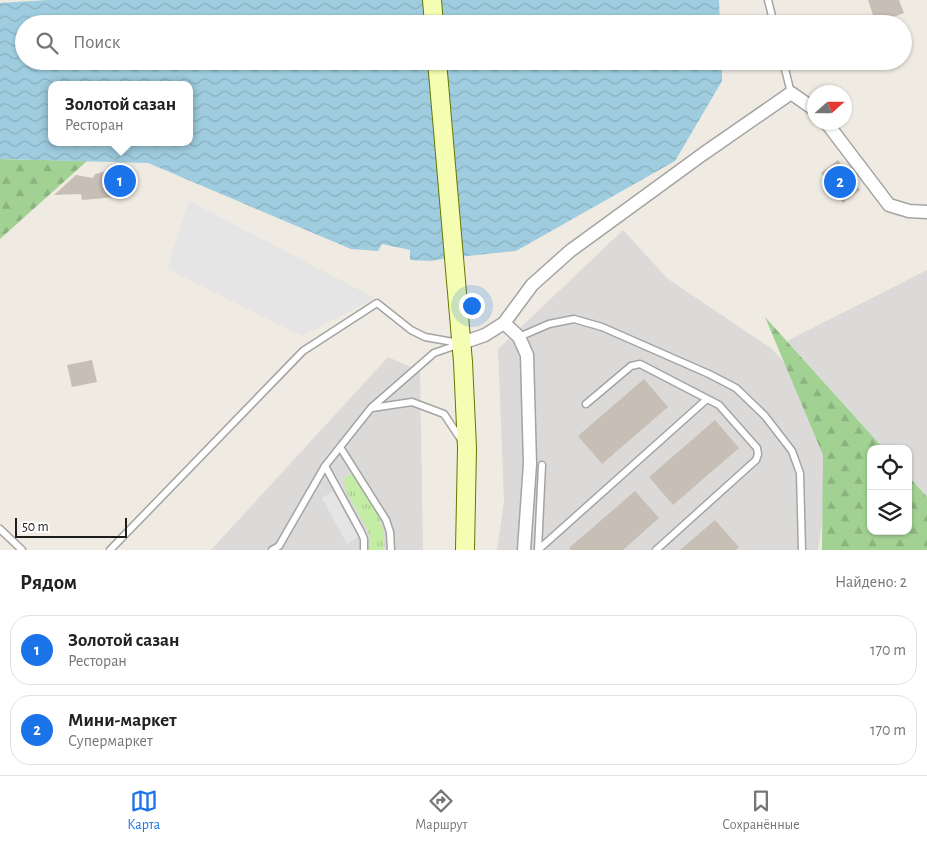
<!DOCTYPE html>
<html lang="ru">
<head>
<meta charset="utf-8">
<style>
  body { margin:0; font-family:"Alegreya Sans",sans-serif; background:#f2f2f2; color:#222 }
  .controls { position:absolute; right:15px; bottom:15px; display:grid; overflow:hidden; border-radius:10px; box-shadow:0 1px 4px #0004 }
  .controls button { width:45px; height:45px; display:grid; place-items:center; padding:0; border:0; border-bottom:1px solid #e0e0e0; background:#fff; color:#222; font:25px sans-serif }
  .compass { position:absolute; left:807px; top:85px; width:45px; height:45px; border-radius:50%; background:#fff; box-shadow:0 1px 4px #0004; rotate:69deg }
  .scale { position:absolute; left:15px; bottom:12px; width:112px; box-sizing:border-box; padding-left:5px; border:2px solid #1d1d1d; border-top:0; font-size:14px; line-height:18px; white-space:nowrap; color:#1d1d1d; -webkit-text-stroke:4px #fff; paint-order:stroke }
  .you { position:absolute; left:471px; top:305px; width:18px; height:18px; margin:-12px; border:4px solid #fff; border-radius:50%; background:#1a73e8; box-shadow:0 0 0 8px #1a73e833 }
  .badge { display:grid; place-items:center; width:32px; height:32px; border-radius:50%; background:#1a73e8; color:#fff; font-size:16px; font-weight:700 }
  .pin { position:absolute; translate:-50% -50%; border:2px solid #fff; box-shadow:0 1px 5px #0006 }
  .popup { position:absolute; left:48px; top:81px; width:145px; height:65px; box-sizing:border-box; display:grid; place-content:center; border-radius:10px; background:#fff; filter:drop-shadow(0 1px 4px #0005); font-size:16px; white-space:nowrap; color:#767676 }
  .popup b { font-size:19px; color:#222 }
  .popup::after { content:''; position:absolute; left:50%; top:100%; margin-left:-10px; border:10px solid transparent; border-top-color:#fff }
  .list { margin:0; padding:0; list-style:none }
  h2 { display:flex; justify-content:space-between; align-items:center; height:65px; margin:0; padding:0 20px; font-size:21px }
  h2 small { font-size:16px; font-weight:400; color:#767676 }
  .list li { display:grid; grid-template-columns:32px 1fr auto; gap:15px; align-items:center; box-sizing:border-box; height:70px; margin:0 10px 10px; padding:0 10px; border:1px solid #e0e0e0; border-radius:20px }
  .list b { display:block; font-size:19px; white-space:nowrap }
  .list p { margin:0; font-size:16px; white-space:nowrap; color:#767676 }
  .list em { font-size:16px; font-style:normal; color:#767676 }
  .icon { flex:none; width:28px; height:28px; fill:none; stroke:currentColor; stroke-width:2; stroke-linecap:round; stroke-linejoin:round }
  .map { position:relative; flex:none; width:927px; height:550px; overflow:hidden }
  .search { position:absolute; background:#fff; box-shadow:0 1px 4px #0004; left:15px; right:15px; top:15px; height:55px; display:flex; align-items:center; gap:12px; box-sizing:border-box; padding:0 18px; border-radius:28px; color:#767676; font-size:19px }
  .sheet { height:225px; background:#fff }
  nav { display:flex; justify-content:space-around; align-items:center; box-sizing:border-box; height:70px; border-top:1px solid #e0e0e0; background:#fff; font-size:14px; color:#767676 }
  nav a { display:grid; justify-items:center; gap:2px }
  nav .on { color:#1a73e8 }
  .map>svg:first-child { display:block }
  .residential { fill:#dbdad9 }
  .grass { fill:url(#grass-tufts) }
  .forest { fill:url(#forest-firs) }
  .parking { fill:#e5e5e5 }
  .water { fill:url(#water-waves); fill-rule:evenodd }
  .building { fill:#c7beb5 }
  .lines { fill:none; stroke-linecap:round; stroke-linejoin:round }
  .service-casing { stroke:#a4a4a4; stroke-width:9 }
  .minor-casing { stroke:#a4a4a4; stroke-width:15 }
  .secondary-casing { stroke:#637700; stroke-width:20 }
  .service { stroke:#fff; stroke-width:6 }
  .minor { stroke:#fff; stroke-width:12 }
  .secondary { stroke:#f4fdb1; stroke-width:18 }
</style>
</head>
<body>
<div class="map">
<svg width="927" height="550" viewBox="0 0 927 550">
  <defs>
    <pattern id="grass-tufts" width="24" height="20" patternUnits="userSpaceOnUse" patternTransform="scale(1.25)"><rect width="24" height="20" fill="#c3eda4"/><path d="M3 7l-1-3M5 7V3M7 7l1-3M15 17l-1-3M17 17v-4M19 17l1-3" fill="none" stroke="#a7cb8d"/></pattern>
    <pattern id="forest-firs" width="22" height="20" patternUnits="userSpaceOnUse" patternTransform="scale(1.25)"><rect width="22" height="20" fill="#a2d194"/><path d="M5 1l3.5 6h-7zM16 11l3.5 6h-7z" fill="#8bb37f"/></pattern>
    <pattern id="water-waves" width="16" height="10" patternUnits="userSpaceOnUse" patternTransform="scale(1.25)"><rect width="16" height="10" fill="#9fcddf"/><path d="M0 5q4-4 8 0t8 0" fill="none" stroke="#88b0bf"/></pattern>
  </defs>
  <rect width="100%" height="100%" fill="#efebe2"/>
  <path class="residential" d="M 623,230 L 668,279 L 772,349 L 837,421 L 818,550 L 497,550 L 504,501 L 498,349 Z
    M 927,270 L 927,497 L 908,476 L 908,449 L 884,449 L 787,341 Z
    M 388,357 L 420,371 L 423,550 L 211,550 Z"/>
  <path class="grass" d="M 351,474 L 356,476 C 370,501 387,520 384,550 L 368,550 C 369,545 370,539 369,534 C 365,519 340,491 345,477 Z"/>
  <path class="forest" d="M 0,159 L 87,161 L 0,239 Z
    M 765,317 L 884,449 L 871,449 L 871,531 L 908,531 L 908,476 L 927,497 L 927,550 L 822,550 L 823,455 Z"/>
  <path class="parking" d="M 189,201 L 375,298 L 302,336 L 167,269 Z
    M 333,491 L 358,537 L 347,544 L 322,498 Z"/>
  <path class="water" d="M 47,0 L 719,0 L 720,24 L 24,24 L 24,61 L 722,61 L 722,81 L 675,161 L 516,251 L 448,258 L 431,261 L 410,260 L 410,250 L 382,244 L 378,251 L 351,249 L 148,163 L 0,159 L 0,3 ZM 51,85 L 189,85 L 189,142 L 51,142 Z"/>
  <path class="building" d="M 868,0 L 899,0 L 904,13 L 893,17 L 895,24 L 876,24 Z
    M 838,160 L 860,190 L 843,203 L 821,173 Z
    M 103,172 L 112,172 L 118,181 L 119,190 L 116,197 L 82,200 L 81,194 L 54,195 L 76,175 L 93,178 L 95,174 Z
    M 92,360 L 97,382 L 72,387 L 67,365 Z
    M 644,379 L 668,407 L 602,464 L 578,436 Z
    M 715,420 L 739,448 L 673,505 L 649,477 Z
    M 635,491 L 659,518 L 623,550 L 571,550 L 569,548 Z
    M 715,520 L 739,547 L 736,550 L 680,550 Z"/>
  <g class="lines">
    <defs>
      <path id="service" d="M 768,0 L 774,24
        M 783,61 L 791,93
        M 519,337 L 549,324 L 574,319 L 602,327 L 709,374 L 736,388 L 765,416 L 792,451 L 800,473 L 802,550
        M 586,404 L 631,366 L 640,364 L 719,405 L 757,448 L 758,454 L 756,460 L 656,550
        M 372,408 L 412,402 L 444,414 L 462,441
        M 340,447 L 386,520 L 390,532 L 391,550
        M 325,466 L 361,532 L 364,539 L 364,550
        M 0,529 L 22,550
        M 110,550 L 303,351 L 377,303 L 411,330 L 425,337 L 459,343
        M 272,550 L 279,546 L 283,539 L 325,466 L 371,408 L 434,353 L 460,344
        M 538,550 L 707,399
        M 538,550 L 542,465"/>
      <path id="minor" d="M 826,122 L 889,205 L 909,211 L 927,212
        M 504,323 L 519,337 L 527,355 L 530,464 L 524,550
        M 462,343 L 485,335 L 504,323 L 532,285 L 570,251 L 703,154 L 791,93 L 814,109"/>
      <path id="secondary" d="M 432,0 L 434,24
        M 437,61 L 463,362 L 467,448 L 465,550"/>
    </defs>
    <use href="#service" class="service-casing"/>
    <use href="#minor" class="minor-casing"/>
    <use href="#secondary" class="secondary-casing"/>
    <use href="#service" class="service"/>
    <use href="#minor" class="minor"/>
    <use href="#secondary" class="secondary"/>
  </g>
</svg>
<div class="controls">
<button><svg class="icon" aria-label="locate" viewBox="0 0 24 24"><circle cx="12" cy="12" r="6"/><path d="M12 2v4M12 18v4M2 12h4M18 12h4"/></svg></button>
<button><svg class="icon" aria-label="layers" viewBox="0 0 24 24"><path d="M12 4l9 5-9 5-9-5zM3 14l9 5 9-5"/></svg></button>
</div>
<svg class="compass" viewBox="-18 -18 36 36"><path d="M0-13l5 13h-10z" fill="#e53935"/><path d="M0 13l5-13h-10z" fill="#767676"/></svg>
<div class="scale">50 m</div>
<div class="you"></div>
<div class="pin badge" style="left:120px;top:181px">1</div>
<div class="popup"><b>Золотой сазан</b>Ресторан</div>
<div class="pin badge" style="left:840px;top:182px">2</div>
<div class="search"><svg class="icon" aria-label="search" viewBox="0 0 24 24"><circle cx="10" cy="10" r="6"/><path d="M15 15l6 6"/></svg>Поиск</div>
</div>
<section class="sheet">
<h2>Рядом<small>Найдено: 2</small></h2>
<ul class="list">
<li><span class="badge">1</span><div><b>Золотой сазан</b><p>Ресторан</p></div><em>170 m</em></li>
<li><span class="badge">2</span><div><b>Мини-маркет</b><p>Супермаркет</p></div><em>170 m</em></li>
</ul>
</section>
<nav>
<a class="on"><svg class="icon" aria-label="map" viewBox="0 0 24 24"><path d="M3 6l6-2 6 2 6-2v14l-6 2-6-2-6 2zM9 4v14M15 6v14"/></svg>Карта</a>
<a><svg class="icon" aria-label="directions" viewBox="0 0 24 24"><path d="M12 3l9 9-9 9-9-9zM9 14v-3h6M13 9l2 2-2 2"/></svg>Маршрут</a>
<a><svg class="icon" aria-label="saved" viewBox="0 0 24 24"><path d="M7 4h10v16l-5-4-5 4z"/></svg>Сохранённые</a>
</nav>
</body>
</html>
